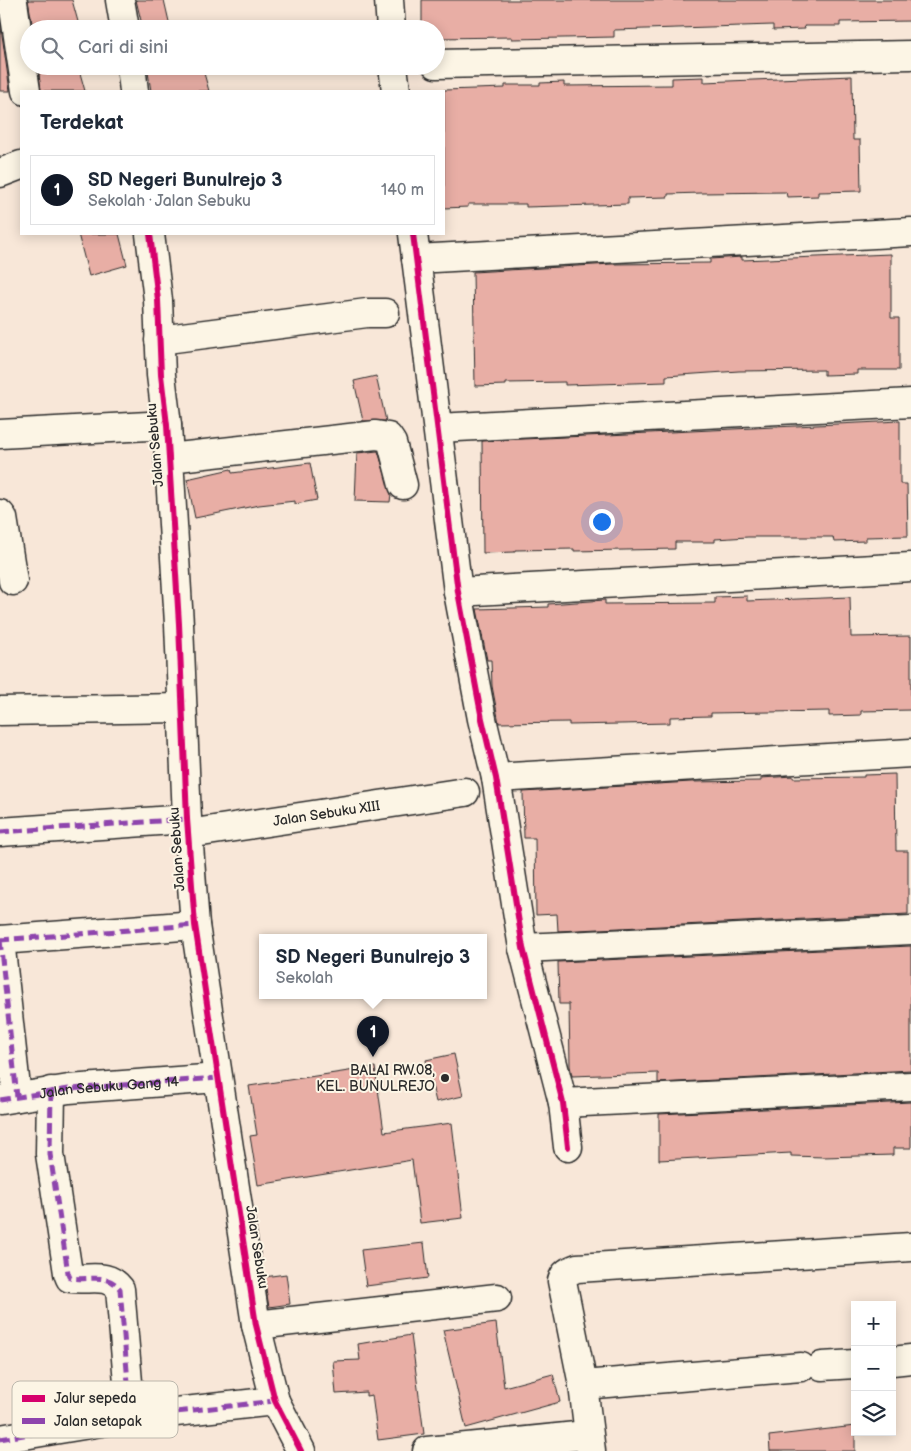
<!DOCTYPE html>
<html lang="id">
<head>
<meta charset="utf-8">
<style>
  body { margin:0; font-family:"Balsamiq Sans",sans-serif; background:#f6f6f7; color:#1f2937 }
  .controls { position:absolute; right:15px; bottom:15px; display:grid; overflow:hidden; border-radius:0px; box-shadow:0 2px 12px #0003 }
  .controls button { width:45px; height:45px; display:grid; place-items:center; padding:0; border:0; border-bottom:1px solid #e0e1e3; background:#fff; color:#1f2937; font:25px sans-serif }
  .you { position:absolute; left:601px; top:521px; width:18px; height:18px; margin:-12px; border:4px solid #fff; border-radius:50%; background:#1a73e8; box-shadow:0 0 0 8px #1a73e833 }
  .badge { display:grid; place-items:center; width:32px; height:32px; border-radius:50%; background:#111827; color:#fff; font-size:16px; font-weight:700 }
  .pin { position:absolute; translate:-50% -41px; filter:drop-shadow(0 1px 2px #0008) }
  .pin::after { content:''; position:absolute; top:26px; width:18px; height:15px; background:inherit; clip-path:polygon(0 0,100% 0,50% 100%) }
  .popup { position:absolute; left:259px; top:934px; width:228px; height:65px; box-sizing:border-box; display:grid; place-content:center; border-radius:0px; background:#fff; filter:drop-shadow(0 1px 4px #0005); font-size:16px; white-space:nowrap; color:#747a83 }
  .popup b { font-size:19px; color:#1f2937 }
  .popup::after { content:''; position:absolute; left:50%; top:100%; margin-left:-10px; border:10px solid transparent; border-top-color:#fff }
  .list { margin:0; padding:0; list-style:none }
  h2 { display:flex; justify-content:space-between; align-items:center; height:65px; margin:0; padding:0 20px; font-size:21px }
  h2 small { font-size:16px; font-weight:400; color:#747a83 }
  .list li { display:grid; grid-template-columns:32px 1fr auto; gap:15px; align-items:center; box-sizing:border-box; height:70px; margin:0 10px 10px; padding:0 10px; border:1px solid #e0e1e3; border-radius:0px }
  .list b { display:block; font-size:19px; white-space:nowrap }
  .list p { margin:0; font-size:16px; white-space:nowrap; color:#747a83 }
  .list em { font-size:16px; font-style:normal; color:#747a83 }
  .icon { flex:none; width:28px; height:28px; fill:none; stroke:currentColor; stroke-width:2; stroke-linecap:round; stroke-linejoin:round }
  .map { position:relative; flex:none; width:911px; height:1451px; overflow:hidden }
  .search { position:absolute; background:#fff; box-shadow:0 2px 12px #0003; left:20px; top:20px; width:425px; height:55px; display:flex; align-items:center; gap:12px; box-sizing:border-box; padding:0 18px; border-radius:28px; color:#747a83; font-size:19px }
  .panel { position:absolute; background:#fff; box-shadow:0 2px 12px #0003; left:20px; top:90px; width:425px; height:145px; border-radius:0px }
  .map>svg:first-child { display:block }
  .building { fill:#e8aea5; stroke:#2b2b2b }
  .lines { fill:none; stroke-linecap:round; stroke-linejoin:round }
  .minor-casing { stroke:#2b2b2b; stroke-width:31 }
  .minor { stroke:#fcf5e5; stroke-width:28 }
  .quiet { stroke:#8e44ad; stroke-width:5; stroke-dasharray:10 5; stroke-linecap:butt }
  .cycleway-casing { stroke:#fcf5e5; stroke-width:9 }
  .cycleway { stroke:#d6006c; stroke-width:6 }
  .poi-dot { fill:#2b2b2b; stroke:#fcf5e5; stroke-width:2 }
  .labels { text-anchor:middle; dominant-baseline:central; stroke-width:4; stroke-linejoin:round; paint-order:stroke }
  .street-label { font-size:14px; fill:#2b2b2b; stroke:#fcf5e5 }
  .poi-label { font-size:14px; fill:#2b2b2b; stroke:#fcf5e5; text-anchor:end }
  .key { fill:#fcf5e5; stroke:#bdb8ad; stroke-width:1 }
  .key-label { font-size:14px; fill:#2b2b2b }
</style>
</head>
<body>
<div class="map">
<svg width="911" height="1451" viewBox="0 0 911 1451">
  <rect width="100%" height="100%" fill="#f8e7d8"/>
  <filter id="ink" filterUnits="userSpaceOnUse"><feTurbulence type="fractalNoise" baseFrequency=".02" numOctaves="2"/><feDisplacementMap in="SourceGraphic" scale="10" xChannelSelector="R" yChannelSelector="G"/><feConvolveMatrix kernelMatrix="1 2 1 2 8 2 1 2 1" color-interpolation-filters="sRGB"/></filter>
  <g filter="url(#ink)">
    <path class="building" d="M 28,0 L 72,0 L 80,29 L 33,29 Z
      M 136,0 L 164,0 L 170,26 L 143,29 Z
      M 422,0 L 911,0 L 911,21 L 840,22 L 840,26 L 804,26 L 805,29 L 773,30 L 773,25 L 614,30 L 614,37 L 512,39 L 512,37 L 436,38 L 436,29 L 422,29 Z
      M 0,21 L 10,91 L 0,91 Z
      M 38,66 L 78,66 L 85,91 L 41,91 Z
      M 147,66 L 202,66 L 209,91 L 151,91 Z
      M 852,76 L 853,140 L 860,140 L 861,191 L 818,192 L 818,196 L 787,197 L 786,192 L 701,193 L 668,194 L 668,197 L 628,198 L 628,204 L 526,207 L 526,204 L 468,204 L 468,207 L 444,208 L 444,90 L 505,88 L 505,85 L 540,85 L 540,83 L 564,82 L 564,86 L 672,85 L 672,78 L 704,77 L 704,82 Z
      M 78,234 L 119,234 L 127,265 L 89,276 Z
      M 891,254 L 891,318 L 899,318 L 899,370 L 857,370 L 857,374 L 824,375 L 824,370 L 739,371 L 666,376 L 666,382 L 565,385 L 565,382 L 506,383 L 506,385 L 475,386 L 473,272 L 612,264 L 710,263 L 710,259 L 742,257 L 742,260 Z
      M 376,376 L 386,421 L 363,421 L 354,381 Z
      M 900,421 L 900,484 L 907,484 L 908,536 L 866,537 L 866,541 L 834,542 L 833,537 L 748,537 L 715,539 L 715,542 L 675,542 L 675,549 L 574,551 L 574,549 L 515,550 L 515,552 L 483,553 L 482,441 Z
      M 378,451 L 391,494 L 390,502 L 355,501 L 357,453 Z
      M 310,463 L 317,500 L 295,504 L 295,501 L 259,505 L 195,518 L 187,479 L 231,469 L 232,473 Z
      M 747,596 L 747,601 L 850,597 L 851,637 L 911,636 L 911,710 L 861,711 L 861,715 L 829,716 L 829,711 L 711,713 L 711,716 L 670,717 L 670,723 L 569,725 L 569,722 L 499,723 L 492,686 L 491,660 L 487,660 L 477,609 L 548,607 L 548,604 L 605,600 L 605,604 L 715,603 L 715,597 Z
      M 895,774 L 896,851 L 908,851 L 908,914 L 558,931 L 557,914 L 536,915 L 535,838 L 524,838 L 523,792 L 691,782 L 761,781 L 761,778 L 793,776 L 793,778 L 864,777 L 864,775 Z
      M 911,946 L 911,1070 L 658,1083 L 658,1073 L 572,1076 L 570,1066 L 569,1004 L 559,1004 L 558,962 Z
      M 454,1054 L 463,1096 L 436,1102 L 426,1060 Z
      M 375,1067 L 384,1132 L 452,1123 L 463,1218 L 420,1223 L 412,1160 L 258,1185 L 250,1136 L 257,1135 L 249,1086 Z
      M 911,1102 L 911,1148 L 893,1148 L 893,1155 L 824,1157 L 791,1156 L 791,1153 L 659,1160 L 659,1114 Z
      M 424,1243 L 428,1278 L 366,1286 L 361,1250 Z
      M 286,1274 L 290,1304 L 269,1307 L 264,1277 Z
      M 496,1323 L 504,1387 L 553,1374 L 560,1402 L 466,1428 L 443,1330 Z
      M 411,1335 L 424,1434 L 378,1440 L 372,1395 L 366,1396 L 366,1392 L 336,1394 L 333,1361 L 360,1360 L 358,1344 Z
      M 855,1426 L 855,1451 L 770,1451 L 769,1436 Z"/>
    <g class="lines">
      <defs>
        <g id="minor">
          <path d="M 120,0 L 125,29"/>
          <path d="M 389,0 L 391,29"/>
          <path d="M 13,2 L 26,91"/>
          <path d="M 436,64 L 911,55"/>
          <path d="M 131,66 L 134,91"/>
          <path d="M 393,66 L 396,91"/>
          <path d="M 0,173 L 21,165"/>
          <path d="M 150,234 L 158,300 L 161,375 L 167,425 L 179,624 L 187,819 L 195,925 L 256,1325 L 275,1401 L 301,1451"/>
          <path d="M 413,234 L 458,592 L 482,719 L 496,778 L 523,948 L 563,1103 L 568,1147"/>
          <path d="M 416,259 L 911,232"/>
          <path d="M 159,340 L 367,313 L 385,313"/>
          <path d="M 438,428 L 911,403"/>
          <path d="M 0,434 L 167,425"/>
          <path d="M 169,458 L 376,435 L 388,437 L 392,443 L 403,485"/>
          <path d="M 0,514 L 3,518 L 13,581"/>
          <path d="M 458,592 L 911,567"/>
          <path d="M 0,711 L 182,708"/>
          <path d="M 496,778 L 911,753"/>
          <path d="M 0,832 L 187,819"/>
          <path id="s1" d="M 188,834 L 465,792"/>
          <path d="M 0,940 L 195,925"/>
          <path d="M 0,940 L 17,1097"/>
          <path d="M 523,948 L 911,930"/>
          <path d="M 51,1091 L 50,1154 L 68,1273 L 70,1278 C 89,1281 107,1272 120,1289 L 131,1417"/>
          <path d="M 0,1100 L 69,1089 L 218,1078"/>
          <path d="M 563,1103 L 911,1086"/>
          <path d="M 256,1325 L 497,1298"/>
          <path d="M 892,1361 L 911,1359"/>
          <path d="M 822,1366 L 855,1364"/>
          <path d="M 583,1385 L 801,1367"/>
          <path d="M 0,1439 L 131,1417 L 275,1401"/>
          <path d="M 427,1451 L 586,1435"/>
          <path d="M 591,1451 L 583,1385 L 562,1281 C 564,1273 569,1271 577,1268 L 911,1247"/>
        </g>
      </defs>
      <use href="#minor" class="minor-casing"/>
      <use href="#minor" class="minor"/>
      <g class="quiet">
        <path d="M 0,832 L 187,819"/>
        <path d="M 0,940 L 195,925"/>
        <path d="M 0,940 L 17,1097"/>
        <path d="M 51,1091 L 50,1154 L 68,1273 L 70,1278 C 89,1281 107,1272 120,1289 L 131,1417"/>
        <path id="s2" d="M 0,1100 L 69,1089 L 218,1078"/>
        <path d="M 0,1439 L 131,1417 L 275,1401"/>
      </g>
      <defs>
        <path id="cycleway" d="M 150,234 L 158,300 L 161,375 L 167,425 L 179,624 L 187,819 L 195,925 L 256,1325 L 275,1401 L 301,1451
          M 413,234 L 458,592 L 482,719 L 496,778 L 523,948 L 563,1103 L 568,1147"/>
      </defs>
      <use href="#cycleway" class="cycleway-casing"/>
      <use href="#cycleway" class="cycleway"/>
    </g>
  </g>
  <circle class="poi-dot" cx="445" cy="1078" r="5"/>
  <g class="labels">
    <g class="street-label">
      <text transform="translate(155 445) rotate(-95)">Jalan Sebuku</text>
      <text stroke="none"><textPath href="#s1" startOffset="140">Jalan Sebuku XIII</textPath></text>
      <text transform="translate(177 849) rotate(-94)">Jalan Sebuku</text>
      <text stroke="none"><textPath href="#s2" startOffset="110">Jalan Sebuku Gang 14</textPath></text>
      <text transform="translate(257 1247) rotate(81)">Jalan Sebuku</text>
    </g>
    <g class="poi-label">
      <text x="435" y="1070">BALAI RW.08,<tspan x="435" dy="16">KEL. BUNULREJO</tspan></text>
    </g>
  </g>
  <rect x="12" y="1381" width="166" height="57" rx="8" class="key"/>
  <rect x="22" y="1395" width="23" height="7" fill="#d6006c"/>
  <rect x="22" y="1418" width="23" height="6" fill="#8e44ad"/>
  <g class="key-label">
    <text x="54" y="1403">Jalur sepeda</text>
    <text x="54" y="1426">Jalan setapak</text>
  </g>
</svg>
<div class="controls">
<button>+</button>
<button>−</button>
<button><svg class="icon" aria-label="layers" viewBox="0 0 24 24"><path d="M12 4l9 5-9 5-9-5zM3 14l9 5 9-5"/></svg></button>
</div>
<div class="you"></div>
<div class="pin badge" style="left:373px;top:1057px">1</div>
<div class="popup"><b>SD Negeri Bunulrejo 3</b>Sekolah</div>
<div class="search"><svg class="icon" aria-label="search" viewBox="0 0 24 24"><circle cx="10" cy="10" r="6"/><path d="M15 15l6 6"/></svg>Cari di sini</div>
<section class="panel">
<h2>Terdekat<small></small></h2>
<ul class="list">
<li><span class="badge">1</span><div><b>SD Negeri Bunulrejo 3</b><p>Sekolah · Jalan Sebuku</p></div><em>140 m</em></li>
</ul>
</section>
</div>
</body>
</html>
